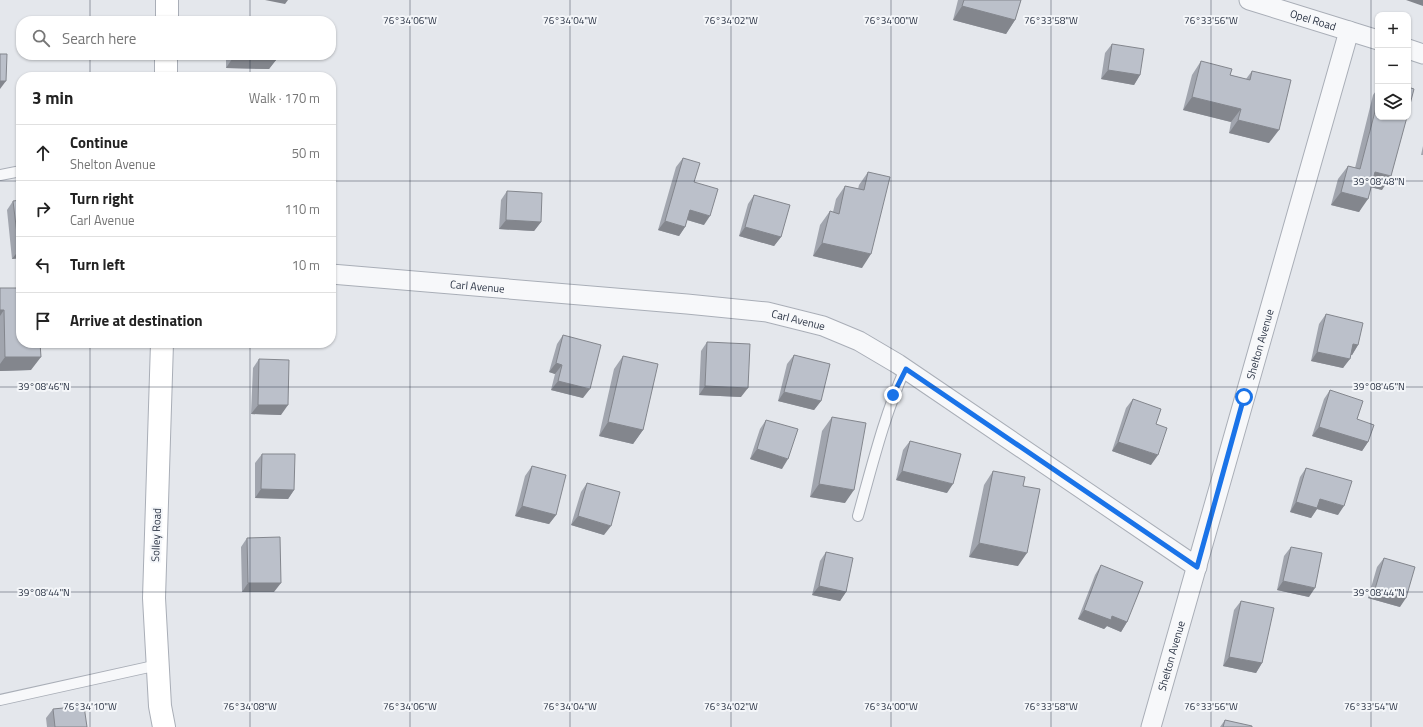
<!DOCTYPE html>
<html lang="en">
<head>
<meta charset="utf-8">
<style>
  body { margin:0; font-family:"Titillium Web",sans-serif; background:#f6f6f6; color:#222 }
  .controls { position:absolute; right:12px; top:12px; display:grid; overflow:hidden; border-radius:8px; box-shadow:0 1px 3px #0004 }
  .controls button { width:36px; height:36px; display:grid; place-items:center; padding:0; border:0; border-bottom:1px solid #e0e0e0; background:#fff; color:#222; font:20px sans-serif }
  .stop { position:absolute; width:12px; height:12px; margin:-9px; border:3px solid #1a73e8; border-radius:50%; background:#fff }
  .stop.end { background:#1a73e8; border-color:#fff; box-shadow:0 1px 4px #0008 }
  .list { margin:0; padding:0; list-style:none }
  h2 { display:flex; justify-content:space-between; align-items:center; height:52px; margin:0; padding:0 16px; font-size:17px }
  h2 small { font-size:13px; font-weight:400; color:#767676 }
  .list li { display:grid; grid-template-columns:26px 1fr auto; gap:12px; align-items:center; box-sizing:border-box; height:56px; padding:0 16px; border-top:1px solid #e0e0e0 }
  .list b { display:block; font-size:15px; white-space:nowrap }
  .list p { margin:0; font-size:13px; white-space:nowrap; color:#767676 }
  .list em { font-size:13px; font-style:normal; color:#767676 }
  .icon { flex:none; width:22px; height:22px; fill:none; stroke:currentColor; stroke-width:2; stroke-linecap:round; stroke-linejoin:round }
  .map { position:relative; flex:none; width:1423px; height:727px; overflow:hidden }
  .search { position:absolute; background:#fff; box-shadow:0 1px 3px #0004; left:16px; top:16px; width:320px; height:44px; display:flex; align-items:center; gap:10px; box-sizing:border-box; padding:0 14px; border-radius:16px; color:#767676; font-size:15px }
  .panel { position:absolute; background:#fff; box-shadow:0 1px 3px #0004; left:16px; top:72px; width:320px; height:276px; border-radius:16px }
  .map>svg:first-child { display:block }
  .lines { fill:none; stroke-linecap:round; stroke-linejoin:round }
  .lane-casing { stroke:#a9aeb7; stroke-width:12 }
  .street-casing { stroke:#a9aeb7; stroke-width:21 }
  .secondary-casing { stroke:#a9aeb7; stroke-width:24 }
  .lane { stroke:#f7f8fa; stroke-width:10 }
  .street { stroke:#f7f8fa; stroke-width:19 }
  .secondary { stroke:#fff; stroke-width:22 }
  .wall { fill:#a1a5ae }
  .shaded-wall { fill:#83868d }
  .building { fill:#bbc0ca; stroke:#83868d }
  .route { stroke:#1a73e8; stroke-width:5 }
  .ticks { fill:none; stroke:#2b3445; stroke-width:1; stroke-opacity:0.45 }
  .labels { text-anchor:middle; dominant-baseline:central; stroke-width:4; stroke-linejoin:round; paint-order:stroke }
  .street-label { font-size:11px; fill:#2b3445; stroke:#f4f6f9 }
  .ticks-label { font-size:10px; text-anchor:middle; fill:#2b3445; stroke:#f4f6f9; stroke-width:4; stroke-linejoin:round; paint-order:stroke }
</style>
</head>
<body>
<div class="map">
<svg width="1423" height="727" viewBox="0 0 1423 727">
  <rect width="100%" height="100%" fill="#e4e7ec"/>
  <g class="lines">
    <defs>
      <path id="lane" d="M 0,175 L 21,171
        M 858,516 C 872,466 884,416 905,369
        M 0,700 L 158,665"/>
      <g id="street">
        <path id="s1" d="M 1249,0 L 1378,40"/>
        <path d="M 1408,49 L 1423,54"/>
        <path id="s2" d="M 331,274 L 687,304 L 767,312 L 823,326 L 859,341 L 898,364 L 1197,567"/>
        <path id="s3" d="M 1151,727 L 1349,31"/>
      </g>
      <path id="secondary" d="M 167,21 L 167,0
        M 166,77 L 166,55
        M 162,343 L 154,598 L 160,706 L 164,727"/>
    </defs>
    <use href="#lane" class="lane-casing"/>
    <use href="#street" class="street-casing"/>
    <use href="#secondary" class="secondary-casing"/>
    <use href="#lane" class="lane"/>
    <use href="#street" class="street"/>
    <use href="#secondary" class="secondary"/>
  </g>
  <path class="wall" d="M 958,0 L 1021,0 L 1015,20 L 1006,34 L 953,20 Z
    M 1112,44 L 1140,75 L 1134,85 L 1101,79 L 1105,53 Z
    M 226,55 L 276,55 L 276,60 L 269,69 L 226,68 Z
    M 1201,61 L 1230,75 L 1246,79 L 1252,71 L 1269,143 L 1229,133 L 1231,122 L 1183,110 L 1192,75 Z
    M 21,82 L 21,116 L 17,116 L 17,87 Z
    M 1378,88 L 1378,117 L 1382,190 L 1371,187 L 1359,212 L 1331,205 L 1338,179 L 1348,166 L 1355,168 L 1373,95 Z
    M 1423,146 L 1423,155 L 1421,155 Z
    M 683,158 L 694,182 L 704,225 L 687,220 L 685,227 L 679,236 L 658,230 L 676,167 Z
    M 868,172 L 862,268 L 813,256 L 820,225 L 830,211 L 833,212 L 836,199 L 845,186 L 858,189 L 859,185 Z
    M 507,191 L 541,222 L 534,231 L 499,229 L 501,200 Z
    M 754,195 L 781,237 L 774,246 L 739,236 L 748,204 Z
    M 13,201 L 21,258 L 12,259 L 7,210 Z
    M 0,288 L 31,370 L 0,371 Z
    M 1326,314 L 1358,345 L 1352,355 L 1351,355 L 1343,368 L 1311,361 L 1319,324 Z
    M 563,335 L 583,398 L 551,390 L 555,374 L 549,372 L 557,344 Z
    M 707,342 L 741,397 L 699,395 L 701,351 Z
    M 794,355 L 821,401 L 814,410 L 778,401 L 787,364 Z
    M 623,356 L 643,430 L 633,444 L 599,436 L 614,369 Z
    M 259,359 L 281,415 L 251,414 L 253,368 Z
    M 1330,390 L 1357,419 L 1368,442 L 1362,451 L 1312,436 L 1324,399 Z
    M 1133,399 L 1151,465 L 1112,451 L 1126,408 Z
    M 832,417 L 845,503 L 810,497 L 822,431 Z
    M 766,420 L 782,469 L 750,459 L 760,429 Z
    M 910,441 L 947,493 L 896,480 L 903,450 Z
    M 262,454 L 294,490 L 288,499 L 255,498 L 255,463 Z
    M 532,466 L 556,515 L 549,524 L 515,516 L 525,476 Z
    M 1306,468 L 1338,515 L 1317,509 L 1311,518 L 1290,512 L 1300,477 Z
    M 993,471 L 1023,486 L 1018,566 L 969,557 L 984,485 Z
    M 587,483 L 604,535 L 571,525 L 581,492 Z
    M 247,538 L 274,592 L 242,592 L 241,547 Z
    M 1291,547 L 1309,597 L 1277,590 L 1284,556 Z
    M 826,552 L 846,592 L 840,601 L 812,595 L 820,561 Z
    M 1384,558 L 1400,607 L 1368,598 L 1377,567 Z
    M 1101,565 L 1127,622 L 1121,632 L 1107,626 L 1104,629 L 1078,619 L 1095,575 Z
    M 1241,601 L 1262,663 L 1256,673 L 1223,666 L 1234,610 Z
    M 53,709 L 87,727 L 47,727 L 46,718 Z
    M 1225,720 L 1252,727 L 1220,727 Z"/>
  <path class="shaded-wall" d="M 265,0 L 288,0 L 285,4 Z
    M 1406,0 L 1423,0 L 1423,6 Z
    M 962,6 L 1015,20 L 1006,34 L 953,20 Z
    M 232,59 L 276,60 L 269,69 L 226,68 Z
    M 1108,70 L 1140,75 L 1134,85 L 1101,79 Z
    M 0,81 L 6,81 L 0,89 Z
    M 1192,97 L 1241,109 L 1231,122 L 1183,110 Z
    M 21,110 L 21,116 L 17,116 Z
    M 1238,120 L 1279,130 L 1269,143 L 1229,133 Z
    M 1375,172 L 1391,176 L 1382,190 L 1366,186 Z
    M 1341,192 L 1368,199 L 1359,212 L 1331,205 Z
    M 690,210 L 710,216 L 704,225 L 684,219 Z
    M 506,220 L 541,222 L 534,231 L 499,229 Z
    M 665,221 L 685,227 L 679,236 L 658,230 Z
    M 745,227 L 781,237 L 774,246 L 739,236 Z
    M 822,243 L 871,254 L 862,268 L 813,256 Z
    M 19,250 L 21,250 L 21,258 L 12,259 Z
    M 0,310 L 4,310 L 0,316 Z
    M 1353,344 L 1358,345 L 1352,355 L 1347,354 Z
    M 1317,352 L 1350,359 L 1343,368 L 1311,361 Z
    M 5,357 L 41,357 L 31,370 L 0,371 L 0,364 Z
    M 556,363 L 562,365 L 555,374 L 549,372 Z
    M 558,381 L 590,389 L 583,398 L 551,390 Z
    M 705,386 L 748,388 L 741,397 L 699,395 Z
    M 784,392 L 821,401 L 814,410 L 778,401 Z
    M 258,405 L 288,405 L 281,415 L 251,414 Z
    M 608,422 L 643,430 L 633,444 L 599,436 Z
    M 1319,427 L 1368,442 L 1362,451 L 1312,436 Z
    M 1118,442 L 1158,455 L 1151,465 L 1112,451 Z
    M 757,449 L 788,459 L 782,469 L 750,459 Z
    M 902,471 L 953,484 L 947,493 L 896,480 Z
    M 819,484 L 854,490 L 845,503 L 810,497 Z
    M 261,489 L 294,490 L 288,499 L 255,498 Z
    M 1320,499 L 1344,506 L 1338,515 L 1317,509 L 1311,518 L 1290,512 L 1296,502 Z
    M 522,506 L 556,515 L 549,524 L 515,516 Z
    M 578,516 L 611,526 L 604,535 L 571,525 Z
    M 979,543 L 1027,553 L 1018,566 L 969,557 Z
    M 1283,581 L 1315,588 L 1309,597 L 1277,590 Z
    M 248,583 L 281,583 L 274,592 L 242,592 Z
    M 819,586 L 846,592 L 840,601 L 812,595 Z
    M 1375,589 L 1406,598 L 1400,607 L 1368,598 Z
    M 1084,610 L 1112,616 L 1127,622 L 1121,632 L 1107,626 L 1104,629 L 1078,619 Z
    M 1229,657 L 1262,663 L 1256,673 L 1223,666 Z"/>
  <path class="building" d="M 964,0 L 1021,0 L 1015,20 L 962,6 Z
    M 1112,44 L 1144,49 L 1140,75 L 1108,70 Z
    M 0,54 L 7,54 L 6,81 L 0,81 Z
    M 233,55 L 276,55 L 276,60 L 232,59 Z
    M 1201,61 L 1232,69 L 1230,75 L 1250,80 L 1252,71 L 1291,80 L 1279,130 L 1238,120 L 1241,109 L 1192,97 Z
    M 1408,87 L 1414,89 L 1408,112 Z
    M 1378,100 L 1378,117 L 1407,117 L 1391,176 L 1375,172 L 1368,199 L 1341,192 L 1348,166 L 1360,169 Z
    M 683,158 L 700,163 L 694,182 L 718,189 L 710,216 L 690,210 L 685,227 L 665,221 Z
    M 868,172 L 890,177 L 871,254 L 822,243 L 830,211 L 839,214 L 845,186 L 864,190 Z
    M 507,191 L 542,193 L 541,222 L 506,220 Z
    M 754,195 L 790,205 L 781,237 L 745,227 Z
    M 21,200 L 21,250 L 19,250 L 13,201 Z
    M 0,288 L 21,288 L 21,343 L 40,343 L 41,357 L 5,357 L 4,310 L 0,310 Z
    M 1326,314 L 1363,323 L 1358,345 L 1353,344 L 1350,359 L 1317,352 Z
    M 563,335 L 601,345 L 590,389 L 558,381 L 562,365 L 556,363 Z
    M 707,342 L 750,344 L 748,388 L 705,386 Z
    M 794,355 L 830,364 L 821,401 L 784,392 Z
    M 623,356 L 658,364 L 643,430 L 608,422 Z
    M 259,359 L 289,360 L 288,405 L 258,405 Z
    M 1330,390 L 1363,401 L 1357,419 L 1374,425 L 1368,442 L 1319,427 Z
    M 1133,399 L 1161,409 L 1156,424 L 1167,428 L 1158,455 L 1118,442 Z
    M 832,417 L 866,423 L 854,490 L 819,484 Z
    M 766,420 L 798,429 L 788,459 L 757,449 Z
    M 910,441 L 961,454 L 953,484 L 902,471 Z
    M 262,454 L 295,454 L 294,490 L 261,489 Z
    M 532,466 L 566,475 L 556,515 L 522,506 Z
    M 1306,468 L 1352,481 L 1344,506 L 1320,499 L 1317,508 L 1296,502 Z
    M 993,471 L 1025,477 L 1023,486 L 1040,489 L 1027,553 L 979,543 Z
    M 587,483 L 620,492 L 611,526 L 578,516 Z
    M 280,537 L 281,583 L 248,583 L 247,538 Z
    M 1291,547 L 1322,553 L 1315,588 L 1283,581 Z
    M 826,552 L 853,558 L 846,592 L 819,586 Z
    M 1384,558 L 1415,567 L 1406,598 L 1375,589 Z
    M 1101,565 L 1143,582 L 1127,622 L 1112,616 L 1111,620 L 1084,610 Z
    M 1241,601 L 1274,608 L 1262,663 L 1229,657 Z
    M 84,706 L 87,727 L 55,727 L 53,709 Z
    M 1225,720 L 1252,726 L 1252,727 L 1223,727 Z"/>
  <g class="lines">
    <path class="route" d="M 893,395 L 906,369 L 1197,567 L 1244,397"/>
  </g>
  <path class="ticks" d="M 90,0 L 90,21M 250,0 L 250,21M 410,0 L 410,727M 570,0 L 570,727M 731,0 L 731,727M 891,0 L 891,727M 1051,0 L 1051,727M 1211,0 L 1211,727M 1371,0 L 1371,727M 90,55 L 90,77M 250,55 L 250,77M 0,181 L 21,181M 331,181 L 1423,181M 90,343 L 90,727M 250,343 L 250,727M 0,387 L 1423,387M 0,592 L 1423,592"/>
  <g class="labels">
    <g class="street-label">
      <text stroke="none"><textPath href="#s1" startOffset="67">Opel Road</textPath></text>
      <text stroke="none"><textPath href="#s2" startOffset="147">Carl Avenue</textPath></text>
      <text stroke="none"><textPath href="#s2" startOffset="470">Carl Avenue</textPath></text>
      <text stroke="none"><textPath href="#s3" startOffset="398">Shelton Avenue</textPath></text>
      <text transform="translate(156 535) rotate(-88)">Solley Road</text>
      <text stroke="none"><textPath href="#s3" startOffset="74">Shelton Avenue</textPath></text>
    </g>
  </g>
  <g class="ticks-label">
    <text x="410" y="24">76°34'06"W</text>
    <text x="570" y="24">76°34'04"W</text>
    <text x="731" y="24">76°34'02"W</text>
    <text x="891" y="24">76°34'00"W</text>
    <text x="1051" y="24">76°33'58"W</text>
    <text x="1211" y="24">76°33'56"W</text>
    <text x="1379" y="185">39°08'48"N</text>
    <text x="44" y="390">39°08'46"N</text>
    <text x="1379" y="390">39°08'46"N</text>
    <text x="44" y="596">39°08'44"N</text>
    <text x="1379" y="596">39°08'44"N</text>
    <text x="90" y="710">76°34'10"W</text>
    <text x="250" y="710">76°34'08"W</text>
    <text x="410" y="710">76°34'06"W</text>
    <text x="570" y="710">76°34'04"W</text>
    <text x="731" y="710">76°34'02"W</text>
    <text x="891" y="710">76°34'00"W</text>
    <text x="1051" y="710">76°33'58"W</text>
    <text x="1211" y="710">76°33'56"W</text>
    <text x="1371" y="710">76°33'54"W</text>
  </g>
</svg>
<div class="controls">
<button>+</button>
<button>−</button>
<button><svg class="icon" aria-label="layers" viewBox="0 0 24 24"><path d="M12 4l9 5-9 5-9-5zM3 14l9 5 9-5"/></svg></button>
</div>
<div class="stop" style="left:1244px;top:397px"></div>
<div class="stop end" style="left:893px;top:395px"></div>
<div class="search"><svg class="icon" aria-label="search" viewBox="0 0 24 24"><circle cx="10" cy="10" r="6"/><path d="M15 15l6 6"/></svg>Search here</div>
<section class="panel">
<h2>3 min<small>Walk · 170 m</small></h2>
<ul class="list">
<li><svg class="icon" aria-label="ahead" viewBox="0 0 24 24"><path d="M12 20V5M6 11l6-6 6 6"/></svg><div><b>Continue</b><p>Shelton Avenue</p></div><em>50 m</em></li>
<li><svg class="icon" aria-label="right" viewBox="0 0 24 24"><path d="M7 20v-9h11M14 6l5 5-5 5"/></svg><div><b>Turn right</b><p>Carl Avenue</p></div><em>110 m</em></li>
<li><svg class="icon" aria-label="left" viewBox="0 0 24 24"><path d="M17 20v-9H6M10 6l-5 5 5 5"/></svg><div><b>Turn left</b></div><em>10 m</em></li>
<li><svg class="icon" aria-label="arrive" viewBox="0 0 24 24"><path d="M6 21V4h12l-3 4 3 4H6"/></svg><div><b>Arrive at destination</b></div></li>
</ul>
</section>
</div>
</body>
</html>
